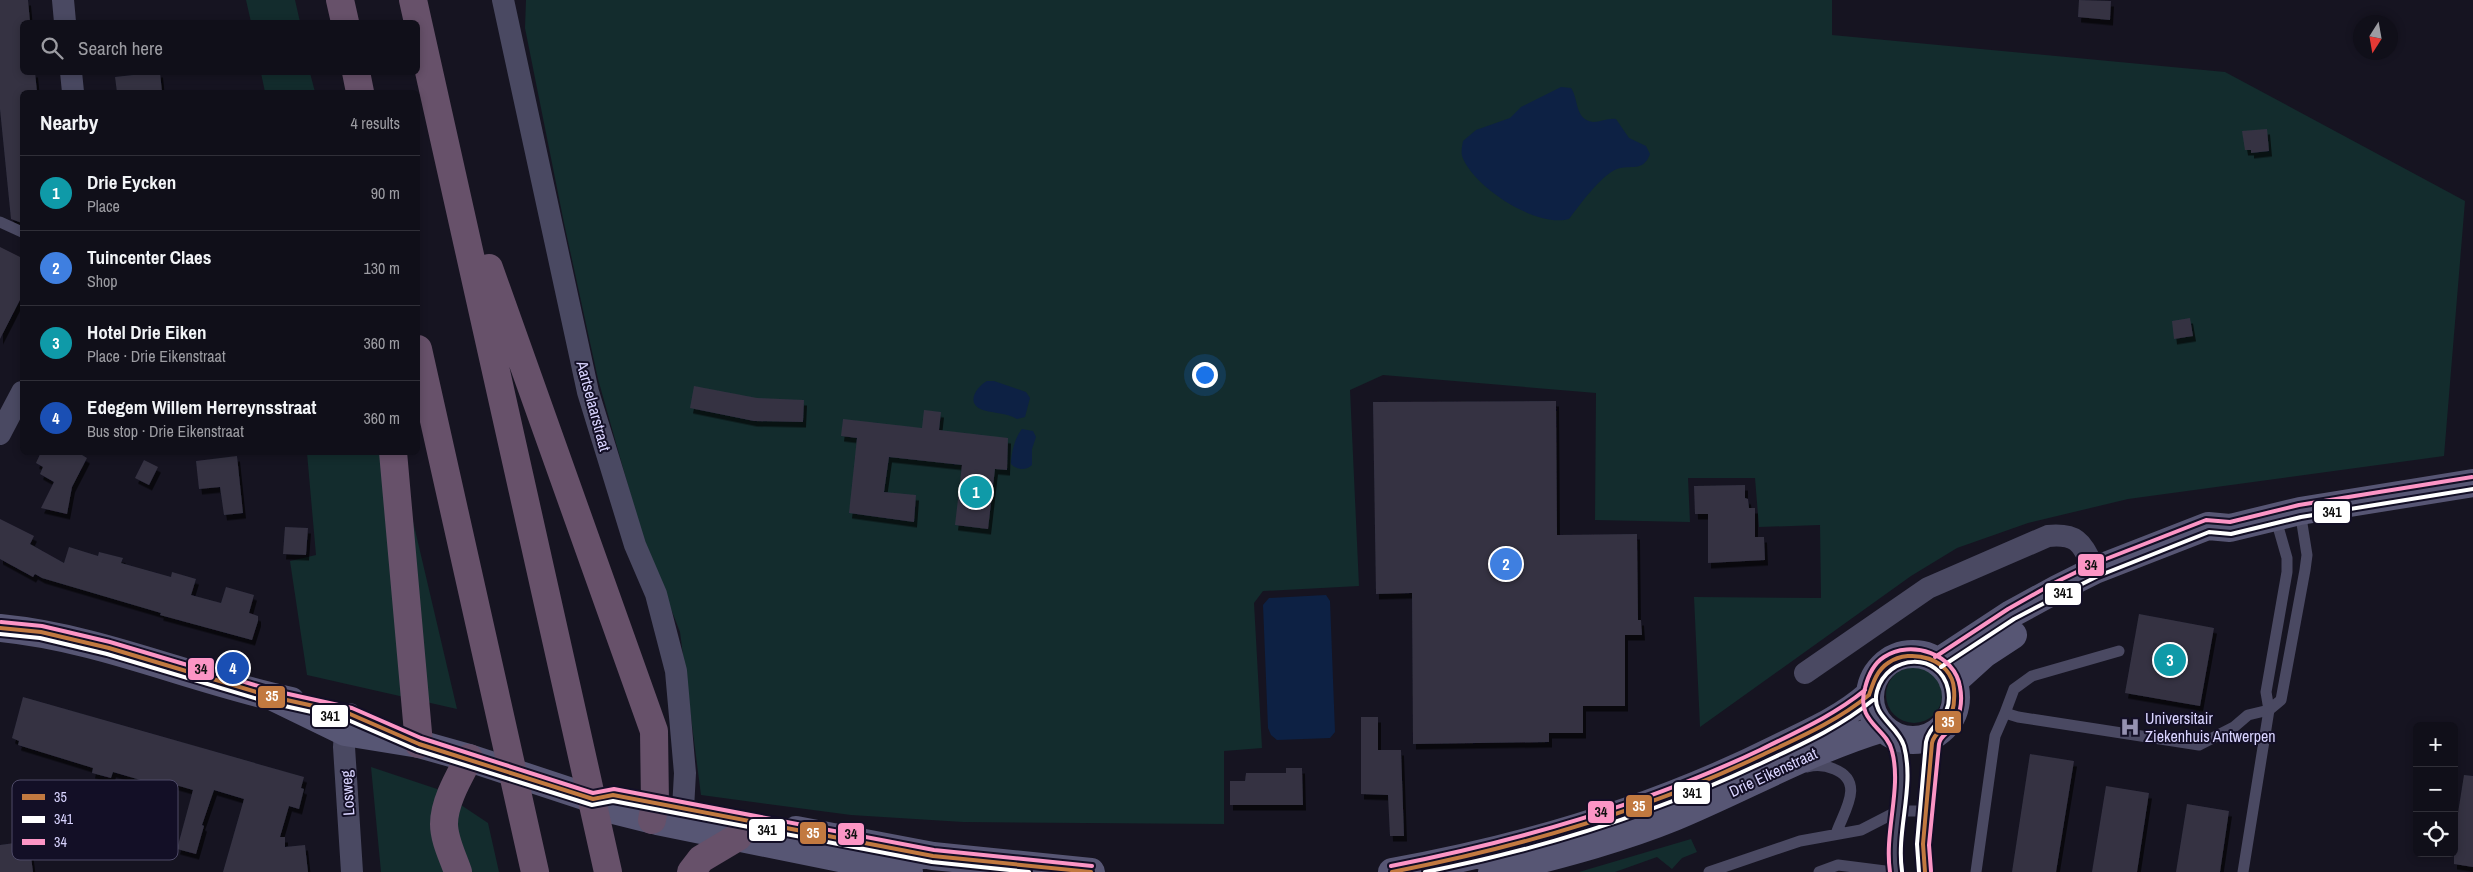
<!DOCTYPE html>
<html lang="en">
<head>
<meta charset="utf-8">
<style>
  body { margin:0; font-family:"Archivo Narrow",sans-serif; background:#191822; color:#f1f3f6 }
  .controls { position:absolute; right:15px; bottom:15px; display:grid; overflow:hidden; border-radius:8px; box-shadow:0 2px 8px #0003 }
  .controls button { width:45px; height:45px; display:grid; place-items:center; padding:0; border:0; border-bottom:1px solid #302f38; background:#100f19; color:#f1f3f6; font:25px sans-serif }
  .compass { position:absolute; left:2353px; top:15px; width:45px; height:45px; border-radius:50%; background:#100f19; box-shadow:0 2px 8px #0003; rotate:191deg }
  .you { position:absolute; left:1204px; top:374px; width:18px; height:18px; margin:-12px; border:4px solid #fff; border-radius:50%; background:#1a73e8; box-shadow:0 0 0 8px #1a73e833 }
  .badge { display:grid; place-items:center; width:32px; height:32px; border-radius:50%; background:#1a73e8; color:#fff; font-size:16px; font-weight:700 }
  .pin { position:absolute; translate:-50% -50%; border:2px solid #fff; box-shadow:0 1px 5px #0006 }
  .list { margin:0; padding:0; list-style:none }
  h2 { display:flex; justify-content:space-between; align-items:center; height:65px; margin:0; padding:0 20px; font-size:21px }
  h2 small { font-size:16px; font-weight:400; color:#9c9ca2 }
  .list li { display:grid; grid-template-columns:32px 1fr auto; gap:15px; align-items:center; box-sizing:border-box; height:75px; padding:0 20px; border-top:1px solid #302f38 }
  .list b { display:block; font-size:19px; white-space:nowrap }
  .list p { margin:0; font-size:16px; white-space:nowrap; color:#9c9ca2 }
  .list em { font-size:16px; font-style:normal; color:#9c9ca2 }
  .icon { flex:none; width:28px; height:28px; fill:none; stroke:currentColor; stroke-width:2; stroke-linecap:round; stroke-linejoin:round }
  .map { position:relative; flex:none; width:2473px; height:872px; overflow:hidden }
  .search { position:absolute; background:#100f19; box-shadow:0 2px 8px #0003; left:20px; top:20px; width:400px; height:55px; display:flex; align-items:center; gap:12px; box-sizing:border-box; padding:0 18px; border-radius:8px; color:#9c9ca2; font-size:19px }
  .panel { position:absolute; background:#100f19; box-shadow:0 2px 8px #0003; left:20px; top:90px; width:400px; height:365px; border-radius:8px }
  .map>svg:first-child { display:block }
  .green { fill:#132c2d }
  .water { fill:#0d2144 }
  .building { fill:#343243; filter:url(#shadow) }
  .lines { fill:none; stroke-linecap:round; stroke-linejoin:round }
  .lane { stroke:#4a4962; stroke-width:11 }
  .street { stroke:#4a4962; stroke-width:22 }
  .secondary { stroke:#575674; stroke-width:28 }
  .highway { stroke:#67516a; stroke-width:28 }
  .bus-1-casing { stroke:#130f26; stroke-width:8 }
  .bus-2-casing { stroke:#130f26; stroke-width:8 }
  .bus-3-casing { stroke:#130f26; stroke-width:8 }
  .bus-1 { stroke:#c27940; stroke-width:4 }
  .bus-2 { stroke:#fff; stroke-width:4 }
  .bus-3 { stroke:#fc95c5; stroke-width:4 }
  .labels { text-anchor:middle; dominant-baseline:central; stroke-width:4; stroke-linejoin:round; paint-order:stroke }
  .street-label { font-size:16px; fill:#d9d4ff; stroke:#130f26 }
  .poi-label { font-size:16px; fill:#d9d4ff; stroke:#130f26; text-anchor:start }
  .key { fill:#130f26; stroke:#4e4a67; stroke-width:1 }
  .key-label { font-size:14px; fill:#d9d4ff }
  .line-badge { stroke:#130f26; stroke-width:2 }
  .badge-label { font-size:14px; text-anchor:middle; font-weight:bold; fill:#fff }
  .pale-badge-label { font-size:14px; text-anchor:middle; font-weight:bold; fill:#111 }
</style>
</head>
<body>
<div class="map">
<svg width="2473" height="872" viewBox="0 0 2473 872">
  <defs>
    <filter id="shadow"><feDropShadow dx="3" dy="5.5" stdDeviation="0" flood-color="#0009"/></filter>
  </defs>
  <rect width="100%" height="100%" fill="#161421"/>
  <path class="green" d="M 246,0 L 295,0 L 300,22 L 251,22 Z
    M 526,0 L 1832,0 L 1832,35 L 2225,72 L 2465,201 L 2444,456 L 2128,499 L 2028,523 L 1957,548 L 1911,576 L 1700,727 L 1694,597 L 1821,598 L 1820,525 L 1759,527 L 1755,478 L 1688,478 L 1690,522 L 1595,520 L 1596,393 L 1383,375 L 1350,390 L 1359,586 L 1263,591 L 1254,603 L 1262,748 L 1224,751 L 1224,824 L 963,822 L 851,815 L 701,795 L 680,632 L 641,532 L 598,379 L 564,223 L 525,28 Z
    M 261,73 L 310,73 L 315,92 L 265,92 Z
    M 307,453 L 397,453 L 457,709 L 307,675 L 290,561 L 316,555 Z
    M1886 695a28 28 0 1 1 56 0a28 28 0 1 1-56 0Z
    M 371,767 L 437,789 L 488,823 L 499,872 L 381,872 Z
    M 1691,839 L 1697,852 L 1682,858 L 1672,869 L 1657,857 L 1615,872 L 1579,872 Z"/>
  <path class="water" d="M 1561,87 L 1571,88 C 1579,99 1574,119 1593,122 C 1601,122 1608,118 1616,119 L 1629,138 L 1646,146 L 1650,154 C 1643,173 1630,164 1617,169 C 1600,176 1580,205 1569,219 C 1536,228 1473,187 1462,156 C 1461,152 1462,146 1463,141 L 1476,130 L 1510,118 L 1521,107 Z
    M 987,381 L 994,381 L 1026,392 L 1030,398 L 1025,417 L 1017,419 C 1005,412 995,414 983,410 C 965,404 976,387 987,381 Z
    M 1022,429 L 1033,431 L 1036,437 L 1032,449 L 1032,465 C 1026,471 1017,470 1011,464 C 1011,454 1015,437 1022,429 Z
    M 1326,595 L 1330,601 L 1335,732 L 1330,738 L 1277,740 L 1271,735 L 1268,728 L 1263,605 L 1269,598 Z"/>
  <path class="building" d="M 0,0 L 28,0 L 30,22 L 22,22 L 22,72 L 35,72 L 37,92 L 22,92 L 22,223 L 11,219 L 0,109 Z
    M 2079,0 L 2111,1 L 2110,20 L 2078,17 Z
    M 160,72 L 162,92 L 117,92 L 115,77 Z
    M 2267,129 L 2269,151 L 2251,153 L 2251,150 L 2245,150 L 2242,131 Z
    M 0,247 L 22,258 L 22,296 L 0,339 Z
    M 2190,318 L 2193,336 L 2174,339 L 2172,321 Z
    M 694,386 L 757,398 L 804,400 L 803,422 L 754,421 L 690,408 Z
    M 1556,401 L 1557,535 L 1637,534 L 1638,620 L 1641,620 L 1642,635 L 1625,635 L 1625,706 L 1583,706 L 1583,733 L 1549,733 L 1549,742 L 1413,744 L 1412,593 L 1376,594 L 1373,402 Z
    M 924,410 L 941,412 L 939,430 L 1008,438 L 1007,470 L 995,469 L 988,529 L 955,525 L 962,465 L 889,457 L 884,492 L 916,495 L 914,522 L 849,513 L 857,438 L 841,436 L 843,419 L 922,428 Z
    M 41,452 L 77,452 L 87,458 L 72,487 L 67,514 L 41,508 L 54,482 L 40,474 L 43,467 L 36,463 Z
    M 237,456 L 243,513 L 224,515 L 220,487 L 199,489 L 196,461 Z
    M 144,460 L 158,467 L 149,485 L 135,478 Z
    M 1745,485 L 1745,498 L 1748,499 L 1749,508 L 1755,508 L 1755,537 L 1764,537 L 1765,560 L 1708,563 L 1708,514 L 1695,514 L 1694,486 Z
    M 0,519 L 34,536 L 30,544 L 64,563 L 69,547 L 98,556 L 99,552 L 123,558 L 121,563 L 171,577 L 172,572 L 196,579 L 191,595 L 221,603 L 226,587 L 254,595 L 249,613 L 258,616 L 258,621 L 252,640 L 160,615 L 161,613 L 42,578 L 35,574 L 33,577 L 0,559 Z
    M 285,527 L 308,528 L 306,555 L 283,554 Z
    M 2139,614 L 2214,628 L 2200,706 L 2125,693 Z
    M 23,697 L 304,777 L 301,788 L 304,789 L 299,809 L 289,806 L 280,837 L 285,837 L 285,847 L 305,845 L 308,872 L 223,872 L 244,799 L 214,790 L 202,825 L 204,826 L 196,854 L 177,849 L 193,790 L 162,781 L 161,786 L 113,772 L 111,778 L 92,773 L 93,768 L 18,745 L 19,741 L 12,738 Z
    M 1361,717 L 1378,717 L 1378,750 L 1401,750 L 1404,836 L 1390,836 L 1388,795 L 1361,794 Z
    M 2030,754 L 2074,761 L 2056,872 L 2012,872 Z
    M 1286,768 L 1302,768 L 1303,805 L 1230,805 L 1230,781 L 1245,781 L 1246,773 L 1286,773 Z
    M 2464,775 L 2473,776 L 2473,867 L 2454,864 L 2454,838 Z
    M 2106,786 L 2149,793 L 2137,872 L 2092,872 Z
    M 2187,804 L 2229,811 L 2220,872 L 2176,872 Z
    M 29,841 L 33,872 L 0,872 L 0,845 Z"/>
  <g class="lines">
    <path class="lane" d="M 0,222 L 22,232
      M 2005,713 L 2014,689 L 2032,676 L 2119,651
      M 1893,735 C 1911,780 1887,826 1896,872
      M 1807,767 C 1817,764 1825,765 1834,769 C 1867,782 1842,814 1836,834
      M 1709,872 L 1800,841 L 1861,830 L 1898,811 L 1928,811
      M 1819,872 L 1838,865 L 1893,872
      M 1925,872 C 1920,843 1926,829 1928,802 C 1930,779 1929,757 1934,735
      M 1976,872 L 1995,736 L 2005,713 L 2018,717 L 2199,745 L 2234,727 L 2248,715 L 2269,710 L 2281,700 L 2305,570 L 2307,555 L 2300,511
      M 2243,872 L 2269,710 L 2266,692 L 2287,572 L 2287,558 L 2275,516"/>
    <path class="street" d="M 63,0 L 65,22
      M 503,0 L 588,392 L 635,545 L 656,594 L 676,671 L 685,773 L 683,809
      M 71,72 L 73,92
      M 0,434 L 22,392
      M 1805,673 L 1928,588 L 2048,536 C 2080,533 2082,545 2095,570
      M 350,714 L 345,732 L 344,747 L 352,872"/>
    <path class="secondary" d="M 0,628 C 102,638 192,680 291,701
      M1870 697a43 43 0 1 1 86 0a43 43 0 1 1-86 0Z
      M 1938,662 L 2011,614 L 2057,589 L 2095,570 L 2208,526 L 2230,528 L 2300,511 L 2473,483
      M 1953,682 L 1984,654 L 2013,635
      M 273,697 L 345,732 L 419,744 L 469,758 L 593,799 L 613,810 L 657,821 L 909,872
      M 796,830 L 933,856 L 1091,872
      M 1392,872 C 1526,848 1656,809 1778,748 C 1809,733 1842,719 1869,695
      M 1492,872 C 1553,856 1615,841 1674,817 C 1744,788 1810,750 1883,728"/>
    <path class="highway" d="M 340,0 L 345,22
      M 413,0 L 608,872
      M 356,72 L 360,92
      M 489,268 L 654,731 L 655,804 L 652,820
      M 418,349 L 535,872
      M 393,452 L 419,744
      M 458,872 C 453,857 444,840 444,824 C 444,802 459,777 469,758
      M 691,872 L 701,859 L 738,837"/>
    <defs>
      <path id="bus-1" d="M 0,628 L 41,632 L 109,648 L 273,697 L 350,714 L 419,744 L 593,799 L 613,795 L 933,856 L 1091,872
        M 1869,695 C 1873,683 1877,670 1888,663 C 1911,647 1952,659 1954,689 C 1955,702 1954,715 1945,726 C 1939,733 1934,734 1932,743 L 1923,844 L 1925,872
        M 1392,872 C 1519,847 1643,812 1760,756 C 1798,738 1836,722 1869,695"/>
      <path id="bus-2" d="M 0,634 L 40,638 L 107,654 L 271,703 L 348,720 L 417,750 L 592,805 L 613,801 L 932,862 L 1029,872
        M 1941,667 L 2014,619 L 2060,595 L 2098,576 L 2209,532 L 2231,534 L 2301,517 L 2473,489
        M 1902,871 C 1896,830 1915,787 1904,746 C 1898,725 1870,716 1877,691 C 1888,653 1940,652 1948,689 C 1954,719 1930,721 1926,742 L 1917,844 L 1919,872
        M 1425,872 C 1542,849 1656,813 1764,762 C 1802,744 1840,727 1873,700"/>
      <path id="bus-3" d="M 1,622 L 42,626 L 110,642 L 275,691 L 352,708 L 421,738 L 593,793 L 614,789 L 934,850 L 1092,866
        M 1935,657 L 2008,609 L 2054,583 L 2093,564 L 2206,520 L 2230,522 L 2299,505 L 2472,477
        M 1391,866 C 1518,841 1642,806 1760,750 C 1796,732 1833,716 1865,690
        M 1890,872 C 1884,832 1902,788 1892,751 C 1887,728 1855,722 1865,688 C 1868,676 1873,664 1884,657 C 1911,639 1955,654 1960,687 C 1963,702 1960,719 1950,730 C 1945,735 1940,737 1939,744 L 1929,845 L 1931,871"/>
    </defs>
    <use href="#bus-1" class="bus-1-casing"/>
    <use href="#bus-2" class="bus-2-casing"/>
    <use href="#bus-3" class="bus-3-casing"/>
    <use href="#bus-1" class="bus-1"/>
    <use href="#bus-2" class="bus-2"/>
    <use href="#bus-3" class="bus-3"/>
  </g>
  <defs>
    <symbol id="hospital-bare" viewBox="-9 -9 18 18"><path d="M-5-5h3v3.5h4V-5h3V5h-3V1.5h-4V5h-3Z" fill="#9591b1" stroke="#130f26" stroke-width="2.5" paint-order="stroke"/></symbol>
  </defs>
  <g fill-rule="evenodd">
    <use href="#hospital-bare" x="2116" y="713" width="28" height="28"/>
  </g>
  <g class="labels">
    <g class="street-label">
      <text transform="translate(594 406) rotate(75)">Aartselaarstraat</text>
      <text transform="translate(1773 772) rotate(-25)">Drie Eikenstraat</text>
      <text transform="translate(347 793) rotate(-94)">Losweg</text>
    </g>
    <g class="poi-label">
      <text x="2145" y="718">Universitair<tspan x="2145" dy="18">Ziekenhuis Antwerpen</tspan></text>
    </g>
  </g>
  <rect x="12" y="780" width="166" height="80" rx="8" class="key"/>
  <rect x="22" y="794" width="23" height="6" fill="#c27940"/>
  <rect x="22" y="816" width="23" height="7" fill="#fff"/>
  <rect x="22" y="839" width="23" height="6" fill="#fc95c5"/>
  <g class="key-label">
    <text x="54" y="802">35</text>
    <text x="54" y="824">341</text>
    <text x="54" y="847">34</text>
  </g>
  <g class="line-badge">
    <rect x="2313" y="500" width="38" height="24" rx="5" fill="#fff"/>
    <rect x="2077" y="553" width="28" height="24" rx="5" fill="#fc95c5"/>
    <rect x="2044" y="582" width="38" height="24" rx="5" fill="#fff"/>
    <rect x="187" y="657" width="28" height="24" rx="5" fill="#fc95c5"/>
    <rect x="257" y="685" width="29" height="24" rx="5" fill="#c27940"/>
    <rect x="311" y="704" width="38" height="24" rx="5" fill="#fff"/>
    <rect x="1934" y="710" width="28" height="24" rx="5" fill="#c27940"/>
    <rect x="1673" y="781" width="38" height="24" rx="5" fill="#fff"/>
    <rect x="1625" y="794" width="28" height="24" rx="5" fill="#c27940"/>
    <rect x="1587" y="800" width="28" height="24" rx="5" fill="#fc95c5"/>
    <rect x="748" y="818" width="38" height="24" rx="5" fill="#fff"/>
    <rect x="799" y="821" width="28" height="24" rx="5" fill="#c27940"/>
    <rect x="837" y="822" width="28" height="24" rx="5" fill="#fc95c5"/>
  </g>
  <g class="badge-label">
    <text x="272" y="701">35</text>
    <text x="1948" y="727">35</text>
    <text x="1639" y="811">35</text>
    <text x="813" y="838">35</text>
  </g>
  <g class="pale-badge-label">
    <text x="2332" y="517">341</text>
    <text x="2091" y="570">34</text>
    <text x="2063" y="598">341</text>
    <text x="201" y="674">34</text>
    <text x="330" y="721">341</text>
    <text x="1692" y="798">341</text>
    <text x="1601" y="817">34</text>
    <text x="767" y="835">341</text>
    <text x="851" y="839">34</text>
  </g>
</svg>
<div class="controls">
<button>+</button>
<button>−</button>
<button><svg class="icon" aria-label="locate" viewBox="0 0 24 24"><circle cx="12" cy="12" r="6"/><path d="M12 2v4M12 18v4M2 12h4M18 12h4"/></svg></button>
</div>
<svg class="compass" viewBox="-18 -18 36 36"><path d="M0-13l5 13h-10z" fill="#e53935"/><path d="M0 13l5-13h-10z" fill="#9c9ca2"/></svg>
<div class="you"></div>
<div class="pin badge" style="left:976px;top:492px;background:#0f9aa8">1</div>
<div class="pin badge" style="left:1506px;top:564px;background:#3f7fe0">2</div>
<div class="pin badge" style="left:2170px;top:660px;background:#0f9aa8">3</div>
<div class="pin badge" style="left:233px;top:668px;background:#1a4fb4">4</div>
<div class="search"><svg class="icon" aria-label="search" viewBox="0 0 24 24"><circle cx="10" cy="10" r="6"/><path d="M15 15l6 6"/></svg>Search here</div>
<section class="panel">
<h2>Nearby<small>4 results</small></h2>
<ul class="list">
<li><span class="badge" style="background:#0f9aa8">1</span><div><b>Drie Eycken</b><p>Place</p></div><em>90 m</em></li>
<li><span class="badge" style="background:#3f7fe0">2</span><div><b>Tuincenter Claes</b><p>Shop</p></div><em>130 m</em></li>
<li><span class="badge" style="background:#0f9aa8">3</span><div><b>Hotel Drie Eiken</b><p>Place · Drie Eikenstraat</p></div><em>360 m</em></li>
<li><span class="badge" style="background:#1a4fb4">4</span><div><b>Edegem Willem Herreynsstraat</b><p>Bus stop · Drie Eikenstraat</p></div><em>360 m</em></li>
</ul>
</section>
</div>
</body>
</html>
